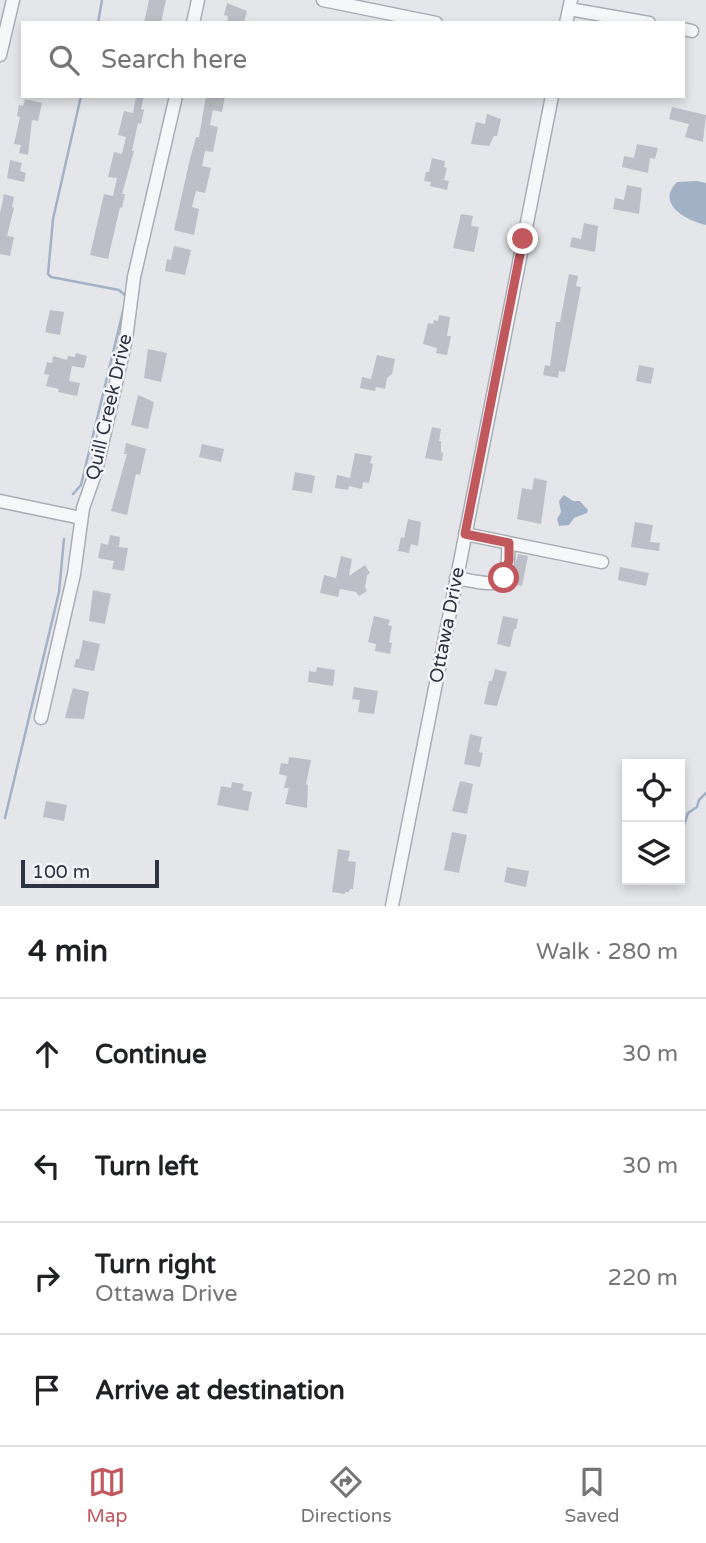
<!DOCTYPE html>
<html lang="en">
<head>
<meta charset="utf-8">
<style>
  body { margin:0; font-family:"Varela Round",sans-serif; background:#f6f6f6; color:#202124 }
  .controls { position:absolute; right:21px; bottom:21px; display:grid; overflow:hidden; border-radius:0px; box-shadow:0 4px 10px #0003 }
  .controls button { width:63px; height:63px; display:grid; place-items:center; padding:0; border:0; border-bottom:2px solid #e0e0e0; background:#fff; color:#202124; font:35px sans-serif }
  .scale { position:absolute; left:21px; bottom:18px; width:138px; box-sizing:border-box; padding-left:7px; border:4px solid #2d3341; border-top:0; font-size:19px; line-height:24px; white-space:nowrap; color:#2d3341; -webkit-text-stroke:5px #f4f5f8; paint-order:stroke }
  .stop { position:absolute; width:21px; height:21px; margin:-16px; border:5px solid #c0585e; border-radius:50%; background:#fff }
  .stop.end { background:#c0585e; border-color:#fff; box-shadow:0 2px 7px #0008 }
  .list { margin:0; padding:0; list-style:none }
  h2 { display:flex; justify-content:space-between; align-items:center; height:91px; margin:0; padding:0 28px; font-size:30px }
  h2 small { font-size:23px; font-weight:400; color:#757577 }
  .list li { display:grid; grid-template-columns:46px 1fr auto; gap:21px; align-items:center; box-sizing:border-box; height:112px; padding:0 28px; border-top:2px solid #e0e0e0 }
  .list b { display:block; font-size:26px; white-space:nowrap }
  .list p { margin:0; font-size:23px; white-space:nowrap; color:#757577 }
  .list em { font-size:23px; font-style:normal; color:#757577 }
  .icon { flex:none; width:38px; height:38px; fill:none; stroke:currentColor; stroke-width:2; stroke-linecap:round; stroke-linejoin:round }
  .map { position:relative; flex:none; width:706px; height:906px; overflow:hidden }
  .search { position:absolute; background:#fff; box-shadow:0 4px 10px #0003; left:21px; right:21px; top:21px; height:77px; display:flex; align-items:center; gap:18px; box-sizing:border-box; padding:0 24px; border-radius:0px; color:#757577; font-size:26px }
  .sheet { height:539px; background:#fff }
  nav { display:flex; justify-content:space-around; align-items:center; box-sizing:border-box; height:98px; border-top:2px solid #e0e0e0; background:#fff; font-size:19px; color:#757577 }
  nav a { display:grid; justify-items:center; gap:4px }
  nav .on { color:#c0585e }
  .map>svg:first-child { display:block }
  .water { fill:#a3b1c6 }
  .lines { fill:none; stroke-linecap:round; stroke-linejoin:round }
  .stream { stroke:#a3b1c6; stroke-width:2.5 }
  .building { fill:#bcbfc7 }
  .minor-casing { stroke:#a9adb4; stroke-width:15 }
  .minor { stroke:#f6f7f9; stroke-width:12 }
  .route { stroke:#c0585e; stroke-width:9 }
  .labels { text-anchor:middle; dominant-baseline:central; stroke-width:5; stroke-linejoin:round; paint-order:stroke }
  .street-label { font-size:19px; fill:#2d3341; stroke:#f4f5f8 }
</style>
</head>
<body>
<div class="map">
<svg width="706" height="906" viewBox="0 0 706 906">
  <rect width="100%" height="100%" fill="#e4e6ea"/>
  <path class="water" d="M 697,181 L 706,183 L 706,225 C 687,221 655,204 677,182 Z
    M 564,495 L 573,501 L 580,501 L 588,510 L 587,513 L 574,518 L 569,525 L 559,526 L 557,519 L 561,512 L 559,501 Z"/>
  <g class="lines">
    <path class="stream" d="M 98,23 L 102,0
      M 81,96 L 53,219 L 48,274 L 51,277 L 119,290 L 126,296
      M 73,494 L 81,485 L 125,303
      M 5,818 L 59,592 L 64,539
      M 680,837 L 688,813 L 697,807 L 699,800 L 706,793
      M 644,884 L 656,883 L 662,880"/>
  </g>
  <path class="building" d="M 149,0 L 166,0 L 161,23 L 144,23 Z
    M 227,3 L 247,11 L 244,23 L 227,23 L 228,16 L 224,15 Z
    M 136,96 L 144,96 L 141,109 L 144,110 L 141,124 L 138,123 L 132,151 L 134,151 L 122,194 L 125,194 L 122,208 L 120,207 L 108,259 L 90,255 L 104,194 L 113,196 L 117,178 L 108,177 L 114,152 L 122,154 L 126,137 L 118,135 L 124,111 L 133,113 Z
    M 206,96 L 225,96 L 222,112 L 213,110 L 210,125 L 218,127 L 213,152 L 205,151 L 202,166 L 211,168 L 205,193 L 196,191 L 192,207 L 199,209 L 194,235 L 174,230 L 189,163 L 196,137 L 199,137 Z
    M 25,99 L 42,103 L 38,121 L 32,120 L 28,155 L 19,153 L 21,145 L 14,144 L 20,117 L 17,116 L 19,105 L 23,106 Z
    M 672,107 L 706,115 L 703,142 L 685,137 L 689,124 L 669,119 Z
    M 487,114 L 501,119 L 497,136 L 494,136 L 489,146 L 471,144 L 476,122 L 485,124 Z
    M 637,144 L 658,148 L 655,159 L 650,158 L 648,173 L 622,167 L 624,156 L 634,158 Z
    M 432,158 L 445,161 L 444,167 L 447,168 L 444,180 L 449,181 L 447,190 L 430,186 L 431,182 L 424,181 L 426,172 L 429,172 Z
    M 10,160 L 22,163 L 20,171 L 26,173 L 24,182 L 7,178 Z
    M 627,185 L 642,188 L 639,214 L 613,209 L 615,198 L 624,200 Z
    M 4,194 L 14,197 L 12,207 L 14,208 L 7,236 L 14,237 L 10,256 L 0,254 L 0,213 Z
    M 461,214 L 473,216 L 471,226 L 479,227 L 474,252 L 453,248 Z
    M 584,223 L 598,226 L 595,252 L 570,247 L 572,237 L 581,239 Z
    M 174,246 L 191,250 L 185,275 L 165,271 L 167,259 L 171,260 Z
    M 569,274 L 578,276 L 576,286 L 581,287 L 565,372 L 559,371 L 558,378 L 543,375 L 545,365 L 550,366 L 556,322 L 560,322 Z
    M 50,310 L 64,312 L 60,335 L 45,332 Z
    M 439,315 L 450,317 L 447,336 L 451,336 L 447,355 L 436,353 L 437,348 L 423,344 L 428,323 L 433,324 L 434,320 L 438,321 Z
    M 148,349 L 167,353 L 161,382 L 144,378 Z
    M 76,353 L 87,356 L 84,368 L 72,366 L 69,381 L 80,383 L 77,396 L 58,392 L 59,389 L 46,386 L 49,375 L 44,374 L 47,362 L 52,363 L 53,356 L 67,360 L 68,356 L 75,357 Z
    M 377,355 L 395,359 L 392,374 L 387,378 L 385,389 L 376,387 L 375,391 L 360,388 L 362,377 L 371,379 Z
    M 639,365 L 654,368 L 651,384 L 636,381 Z
    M 138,395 L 154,402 L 148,429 L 131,425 Z
    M 432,427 L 441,429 L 439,441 L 441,441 L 441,452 L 443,453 L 442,461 L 425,458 Z
    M 126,443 L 146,449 L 140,475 L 136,474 L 127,515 L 111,511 L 127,454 L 124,454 Z
    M 202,444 L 224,449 L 221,462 L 199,457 Z
    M 355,453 L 372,456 L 370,463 L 373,464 L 369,483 L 363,482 L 362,489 L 349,486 L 348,490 L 335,488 L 337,475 L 350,478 Z
    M 295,472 L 315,476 L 312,493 L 292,490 Z
    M 534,478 L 547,481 L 541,524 L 517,519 L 522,488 L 532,490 Z
    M 408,519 L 421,522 L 418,546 L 411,544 L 409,553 L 398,551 L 401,537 L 404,538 Z
    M 635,522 L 653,525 L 650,542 L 660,543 L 659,551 L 631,547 Z
    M 110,535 L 120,537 L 119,547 L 128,548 L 124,571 L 112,569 L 114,561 L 98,558 L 101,543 L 108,545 Z
    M 518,554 L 528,556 L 522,586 L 510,584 Z
    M 341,556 L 352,559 L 349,576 L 365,565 L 370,573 L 367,575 L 365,587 L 367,591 L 359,596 L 356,592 L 340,589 L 338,597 L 320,593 L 324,575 L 336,578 Z
    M 620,567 L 649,573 L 646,586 L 618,580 Z
    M 93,590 L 111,594 L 105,624 L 89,621 Z
    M 374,616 L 390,620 L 388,625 L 392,626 L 389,642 L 392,643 L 390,654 L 375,651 L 376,644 L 368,642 Z
    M 503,616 L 518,619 L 516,629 L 514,629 L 510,647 L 497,644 Z
    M 83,640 L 100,644 L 94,671 L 74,667 L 76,659 L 79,659 Z
    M 317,667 L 335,670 L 333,686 L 308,682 L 309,671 L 316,672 Z
    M 495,669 L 507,672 L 497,706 L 484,704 L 489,681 L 492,681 Z
    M 354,687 L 378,691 L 374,714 L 358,712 L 360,700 L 352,699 Z
    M 73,688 L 89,692 L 84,719 L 65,718 Z
    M 470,734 L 482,737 L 479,752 L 483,753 L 480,767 L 464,764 Z
    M 289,757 L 311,760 L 306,784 L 308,785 L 307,808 L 285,804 L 289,788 L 284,788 L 287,776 L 279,774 L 281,763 L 288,764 Z
    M 460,781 L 473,784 L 467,814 L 452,811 Z
    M 232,782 L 244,784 L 242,790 L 252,792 L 248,811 L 217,805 L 221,786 L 231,788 Z
    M 46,801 L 67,805 L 64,821 L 43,817 Z
    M 452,832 L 467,835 L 459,873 L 444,870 Z
    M 338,849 L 350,851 L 348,861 L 356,862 L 353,889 L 350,889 L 349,892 L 345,892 L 345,894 L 332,892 Z
    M 507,867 L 529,871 L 526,887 L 504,882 Z"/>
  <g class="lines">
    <defs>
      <path id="minor" d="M 323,0 L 436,23
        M 569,9 L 649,23
        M 193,23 L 198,0
        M 566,23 L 571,0
        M 683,29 L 692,31
        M 0,55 L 13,0
        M 0,501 L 81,518
        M 465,534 L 602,562
        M 456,578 C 497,585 510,593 508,543
        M 41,718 L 74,574 L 83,508 L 96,471 L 126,339 L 134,277 L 176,96
        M 392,906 L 552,96"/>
    </defs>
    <use href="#minor" class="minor-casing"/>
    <use href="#minor" class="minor"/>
  </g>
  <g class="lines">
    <path class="route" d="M 504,578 L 509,560 L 509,543 L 465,534 L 523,239"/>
  </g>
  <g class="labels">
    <g class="street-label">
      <text transform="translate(109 407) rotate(-77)">Quill Creek Drive</text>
      <text transform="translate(447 625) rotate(-79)">Ottawa Drive</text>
    </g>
  </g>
</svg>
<div class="controls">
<button><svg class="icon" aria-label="locate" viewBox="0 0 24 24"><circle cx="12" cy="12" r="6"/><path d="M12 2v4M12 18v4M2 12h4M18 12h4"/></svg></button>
<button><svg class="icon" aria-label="layers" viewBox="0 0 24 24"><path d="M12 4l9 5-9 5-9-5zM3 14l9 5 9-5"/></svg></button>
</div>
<div class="scale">100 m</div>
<div class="stop" style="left:504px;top:578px"></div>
<div class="stop end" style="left:523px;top:239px"></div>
<div class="search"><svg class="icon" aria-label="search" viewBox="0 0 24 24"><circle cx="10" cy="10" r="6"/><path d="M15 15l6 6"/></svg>Search here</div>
</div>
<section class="sheet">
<h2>4 min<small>Walk · 280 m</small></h2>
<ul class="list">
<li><svg class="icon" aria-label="ahead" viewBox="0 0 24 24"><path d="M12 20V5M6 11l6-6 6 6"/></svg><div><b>Continue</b></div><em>30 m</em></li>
<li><svg class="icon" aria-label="left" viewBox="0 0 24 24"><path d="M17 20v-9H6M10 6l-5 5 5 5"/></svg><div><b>Turn left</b></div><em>30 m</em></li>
<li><svg class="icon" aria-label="right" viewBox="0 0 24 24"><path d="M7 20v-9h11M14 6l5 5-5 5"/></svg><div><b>Turn right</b><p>Ottawa Drive</p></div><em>220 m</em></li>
<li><svg class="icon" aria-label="arrive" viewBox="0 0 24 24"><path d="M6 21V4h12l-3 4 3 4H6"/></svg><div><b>Arrive at destination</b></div></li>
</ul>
</section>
<nav>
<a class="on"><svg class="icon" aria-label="map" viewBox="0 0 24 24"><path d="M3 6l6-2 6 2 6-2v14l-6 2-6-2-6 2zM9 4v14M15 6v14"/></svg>Map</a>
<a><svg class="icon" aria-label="directions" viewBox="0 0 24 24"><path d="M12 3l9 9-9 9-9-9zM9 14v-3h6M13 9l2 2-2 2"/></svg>Directions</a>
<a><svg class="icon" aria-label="saved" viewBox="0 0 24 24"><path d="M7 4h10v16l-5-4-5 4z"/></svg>Saved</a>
</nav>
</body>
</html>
